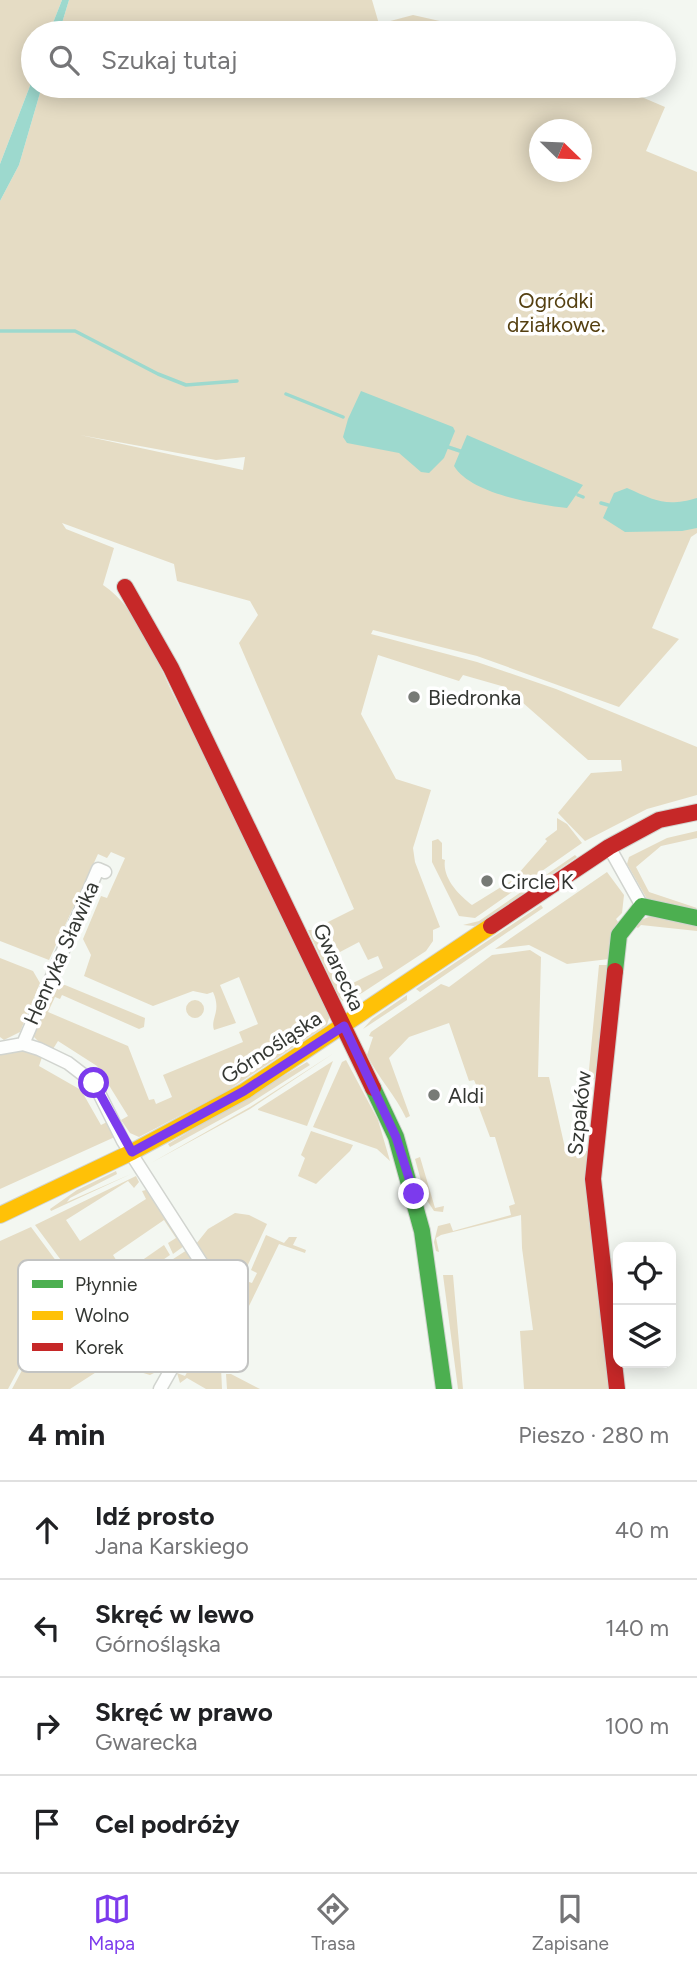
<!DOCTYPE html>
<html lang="pl">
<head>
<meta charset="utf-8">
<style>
  body { margin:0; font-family:Figtree,sans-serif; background:#f6f6f6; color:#202124 }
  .controls { position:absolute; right:21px; bottom:21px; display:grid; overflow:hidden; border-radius:14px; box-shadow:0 4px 18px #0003 }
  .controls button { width:63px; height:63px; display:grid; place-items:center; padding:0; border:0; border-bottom:2px solid #e0e0e0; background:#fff; color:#202124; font:35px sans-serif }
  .compass { position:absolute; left:529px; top:119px; width:63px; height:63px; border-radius:50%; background:#fff; box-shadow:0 4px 18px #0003; rotate:113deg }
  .stop { position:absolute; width:21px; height:21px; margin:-16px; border:5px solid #7c3aed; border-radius:50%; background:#fff }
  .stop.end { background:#7c3aed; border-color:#fff; box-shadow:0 2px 7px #0008 }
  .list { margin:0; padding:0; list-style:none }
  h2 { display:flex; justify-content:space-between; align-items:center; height:91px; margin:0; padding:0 28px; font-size:30px }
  h2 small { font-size:23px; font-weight:400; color:#757577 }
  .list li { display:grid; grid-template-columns:46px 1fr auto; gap:21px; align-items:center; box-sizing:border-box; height:98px; padding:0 28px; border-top:2px solid #e0e0e0 }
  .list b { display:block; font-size:26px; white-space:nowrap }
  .list p { margin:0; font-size:23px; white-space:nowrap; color:#757577 }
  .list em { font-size:23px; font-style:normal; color:#757577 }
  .icon { flex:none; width:38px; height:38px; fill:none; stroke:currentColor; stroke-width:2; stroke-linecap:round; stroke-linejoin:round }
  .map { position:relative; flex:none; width:697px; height:1389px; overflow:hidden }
  .search { position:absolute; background:#fff; box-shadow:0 4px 18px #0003; left:21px; right:21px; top:21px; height:77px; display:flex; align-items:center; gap:18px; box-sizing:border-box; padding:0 24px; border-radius:38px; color:#757577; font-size:26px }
  .sheet { height:483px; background:#fff }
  nav { display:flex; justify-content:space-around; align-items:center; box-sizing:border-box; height:98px; border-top:2px solid #e0e0e0; background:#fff; font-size:19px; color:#757577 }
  nav a { display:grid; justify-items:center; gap:4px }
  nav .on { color:#7c3aed }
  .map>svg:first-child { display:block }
  .green { fill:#e5dcc4; fill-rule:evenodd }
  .water { fill:#9dd9ce }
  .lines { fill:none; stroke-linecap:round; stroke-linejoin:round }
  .stream { stroke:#9dd9ce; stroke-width:3.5 }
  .street-casing { stroke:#d1d4cf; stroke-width:15 }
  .fast-casing { stroke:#d1d4cf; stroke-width:18 }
  .slow-casing { stroke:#d1d4cf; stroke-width:18 }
  .jam-casing { stroke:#d1d4cf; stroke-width:18 }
  .street { stroke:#fdfefd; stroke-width:12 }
  .fast { stroke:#4caf50; stroke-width:16 }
  .slow { stroke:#ffc107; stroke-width:16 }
  .jam { stroke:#c62828; stroke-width:16 }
  .route { stroke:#7c3aed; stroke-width:9 }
  .poi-dot { fill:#777a76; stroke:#fff; stroke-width:2.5 }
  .labels { text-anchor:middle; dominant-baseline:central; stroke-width:7; stroke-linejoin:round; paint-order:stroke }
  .park-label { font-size:21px; fill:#554011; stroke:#fff }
  .poi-label { font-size:21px; fill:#343733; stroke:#fff; text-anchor:start }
  .street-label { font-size:21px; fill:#343733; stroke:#fff }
  .key { fill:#fff; stroke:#c2c3c2; stroke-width:2 }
  .key-label { font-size:19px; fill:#343733 }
</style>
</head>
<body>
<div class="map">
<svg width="697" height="1389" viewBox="0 0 697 1389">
  <rect width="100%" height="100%" fill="#f3f7f1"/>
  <path class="green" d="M 0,0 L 62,0 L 49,33 L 33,33 L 33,78 L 0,164 Z
    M 69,0 L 372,0 L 379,24 L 413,15 L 493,33 L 59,33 Z
    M 42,86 L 616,86 L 665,107 L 646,151 L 697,172 L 697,533 L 691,537 L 652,628 L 679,639 L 619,707 L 477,656 L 373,630 L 371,634 L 477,662 L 556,689 L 697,747 L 697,795 L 647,809 L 585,841 L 558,813 L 591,773 L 622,771 L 621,760 L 588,760 L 505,687 L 463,675 L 459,681 L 378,655 L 361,714 L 396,779 L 431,790 L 413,848 L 415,862 L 440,927 L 433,930 L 433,941 L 426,951 L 362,993 L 343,1001 L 338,996 L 308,930 L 314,930 L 343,988 L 383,968 L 378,956 L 368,960 L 359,942 L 340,952 L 322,925 L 354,909 L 239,643 L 258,615 L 250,601 L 177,581 L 174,564 L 62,523 L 66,529 L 114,548 L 103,585 C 139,609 157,662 176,700 C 230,803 279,910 330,1015 L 327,1025 L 227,1091 L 139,1137 L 130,1133 L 121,1120 L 128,1116 L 97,1066 L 58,1041 L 53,1049 L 41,1044 L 33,1036 L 54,986 L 65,985 L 145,1018 L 144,1027 L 139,1029 L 62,995 L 60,999 L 55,997 L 48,1012 L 128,1046 L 149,1100 L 154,1099 L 156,1104 L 172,1097 L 163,1075 L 243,1042 L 239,1032 L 258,1024 L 239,977 L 220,985 L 236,1023 L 214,1030 C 210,1018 222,1012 213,992 L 207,994 L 193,991 L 153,1006 L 84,976 L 91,955 L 83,939 L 101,896 L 107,898 L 125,858 L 111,852 L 107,858 L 98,854 L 49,960 L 0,941 L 0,201 L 19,165 ZM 540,130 L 582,130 L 582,172 L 540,172 ZM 80,435 L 216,460 L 245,457 L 243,470 Z
    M 557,818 L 567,824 L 582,843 L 475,918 L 459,916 L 432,862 L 432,841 L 438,839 L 442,843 L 442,859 L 445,860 C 442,878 459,895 472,905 L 519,876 L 518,874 L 547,841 L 545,839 L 557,830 Z
    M 697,831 L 697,838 L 661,846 L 636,867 L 649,892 L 697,908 L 694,911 L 647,899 L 627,864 L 629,857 L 667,838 Z
    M 575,855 L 577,857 L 482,922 L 474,926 L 463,925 L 479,921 Z
    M 607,872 L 624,895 L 622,913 L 616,919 L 618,922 L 609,959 L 567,964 L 529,945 L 495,949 Z
    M 541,905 L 543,908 L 420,992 L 416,989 Z
    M 651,916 L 697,924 L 697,931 L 641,925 L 638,928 L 631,924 Z
    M 530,950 L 541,957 L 538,1077 L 549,1077 L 565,1148 L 587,1151 L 610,1389 L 524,1389 L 520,1331 L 533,1330 L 522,1248 L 521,1215 L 441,1235 L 436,1238 L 439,1252 L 436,1251 L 434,1242 L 438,1226 L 450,1223 L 453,1231 L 511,1215 L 509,1206 L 515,1204 L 495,1137 L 490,1137 L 472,1089 L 477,1087 L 474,1080 L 469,1081 L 449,1023 L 409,1037 L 389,1058 L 410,1116 L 406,1118 C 396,1096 379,1079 367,1055 L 373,1037 L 369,1036 L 371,1032 L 441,984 L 449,987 L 492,955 Z
    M 0,958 L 33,971 L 40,983 L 20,1032 L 4,1040 L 0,1037 Z
    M 599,965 L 608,965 L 596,1079 L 588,1080 Z
    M 407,995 L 407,1000 L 363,1029 L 372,1019 Z
    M186 1009a9 9 0 1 1 18 0a9 9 0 1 1-18 0Z
    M 23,1050 L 42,1057 L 39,1066 L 81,1090 L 101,1125 L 109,1121 L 117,1136 L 0,1189 L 0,1052 Z
    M 334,1053 L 250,1109 L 151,1163 L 250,1107 Z
    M 346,1060 L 378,1120 L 390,1161 L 377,1149 L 313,1127 L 342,1062 Z
    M 333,1061 L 307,1126 L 258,1110 L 258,1109 Z
    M 307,1062 L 310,1065 L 249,1104 L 170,1147 L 168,1144 Z
    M 311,1131 L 353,1145 L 350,1151 L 316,1184 L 298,1176 L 305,1158 L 301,1155 Z
    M 420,1157 L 435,1208 L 444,1206 L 443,1212 L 434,1211 L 426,1199 L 415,1159 Z
    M 116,1171 L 117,1174 L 70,1198 L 67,1202 L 131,1174 L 51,1211 L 50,1209 L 77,1190 Z
    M 136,1176 L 139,1182 L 134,1188 L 128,1181 L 66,1220 L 80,1241 L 146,1199 L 142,1191 L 146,1190 L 184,1246 L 173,1254 L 168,1243 L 176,1238 L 164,1220 L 113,1255 L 120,1266 L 103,1278 L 121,1307 L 139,1296 L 132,1285 L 146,1276 L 150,1301 L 118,1323 L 86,1294 L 35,1225 Z
    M 235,1213 L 249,1215 L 267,1224 L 231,1301 L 218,1293 L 211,1268 L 196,1244 L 208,1229 Z
    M 31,1227 L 68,1277 L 8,1389 L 0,1389 L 0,1241 Z
    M 266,1235 L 284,1243 L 289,1237 L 297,1237 L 293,1245 L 306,1250 L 305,1253 L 279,1244 L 249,1306 L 238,1298 L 246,1281 L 252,1283 L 257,1273 L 251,1270 Z
    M 164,1245 L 170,1255 L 147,1271 L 141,1261 Z
    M 187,1250 L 195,1262 L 188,1268 C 202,1289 192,1306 180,1326 L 188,1331 L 182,1342 L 153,1300 L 150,1274 Z
    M 443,1275 L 453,1275 L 463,1389 L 458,1389 Z
    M 70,1280 L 83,1297 L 119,1325 L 154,1373 L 150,1375 L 140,1372 L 144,1368 L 132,1349 L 70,1389 L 12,1389 Z
    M 220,1304 L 229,1310 L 220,1345 L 222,1389 L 206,1389 L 187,1378 L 180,1383 L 177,1373 L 185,1376 L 202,1346 L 198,1342 L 210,1346 L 215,1334 L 210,1331 L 222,1309 L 215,1305 Z
    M 226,1374 L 231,1374 L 260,1389 L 227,1389 Z"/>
  <path class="water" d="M 62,0 L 69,0 L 59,33 L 49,33 Z
    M 33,78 L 33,86 L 42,86 L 19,165 L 0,201 L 0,164 Z
    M 361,391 L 453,427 L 455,431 L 444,458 L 429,473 L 421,472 L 399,453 L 347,443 L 343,437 L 348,419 Z
    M 467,435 L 583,485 L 567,508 C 535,504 471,494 454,466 Z
    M 627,488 C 656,501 666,507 697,498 L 697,528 L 682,531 L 625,532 L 603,518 L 614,493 Z"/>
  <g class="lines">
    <path class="stream" d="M 0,331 L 75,331 L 158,374 L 186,385 L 237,381
      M 286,394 L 343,417
      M 448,447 L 460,451
      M 578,495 L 583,497
      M 601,503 L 608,505"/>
    <defs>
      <path id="street" d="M 609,847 L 642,906
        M 23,1044 L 98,869 L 105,872
        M 0,1048 L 23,1044 L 39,1049 L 68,1063 L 94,1083 L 123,1141 L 206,1270 L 211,1296 L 209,1303 L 160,1389"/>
      <path id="fast" d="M 615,971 L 619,935 L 642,906 L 697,918
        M 373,1088 L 396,1137 L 422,1231 L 444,1389"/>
      <path id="slow" d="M 0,1215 L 132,1152 L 245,1091 L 491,926"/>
      <path id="jam" d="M 125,587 L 171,668 L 373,1088
        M 491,926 L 609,847 L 659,820 L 697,812
        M 615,971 L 593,1179 L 617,1389"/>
    </defs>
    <use href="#street" class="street-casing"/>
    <use href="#fast" class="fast-casing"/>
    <use href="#slow" class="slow-casing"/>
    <use href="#jam" class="jam-casing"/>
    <use href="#street" class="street"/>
    <use href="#fast" class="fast"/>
    <use href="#slow" class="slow"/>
    <use href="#jam" class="jam"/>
  </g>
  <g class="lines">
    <path class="route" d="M 94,1083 L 132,1152 L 244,1091 L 344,1026 L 396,1137 L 414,1194"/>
  </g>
  <g class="poi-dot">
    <circle cx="414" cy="697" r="7"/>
    <circle cx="487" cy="881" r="7"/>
    <circle cx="434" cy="1095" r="7"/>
  </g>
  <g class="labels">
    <g class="park-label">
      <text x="556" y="300">Ogródki<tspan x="556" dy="24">działkowe.</tspan></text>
    </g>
    <g class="poi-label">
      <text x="428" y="697">Biedronka</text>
      <text x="501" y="881">Circle K</text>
      <text x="448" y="1095">Aldi</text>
    </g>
    <g class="street-label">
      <text transform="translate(61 953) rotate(-66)">Henryka Sławika</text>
      <text transform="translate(339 967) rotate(65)">Gwarecka</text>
      <text transform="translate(271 1047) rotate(-33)">Górnośląska</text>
      <text transform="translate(579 1113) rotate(-84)">Szpaków</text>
    </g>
  </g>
  <rect x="18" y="1260" width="230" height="112" rx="10" class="key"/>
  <rect x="32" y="1280" width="31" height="8" fill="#4caf50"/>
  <rect x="32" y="1311" width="31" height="9" fill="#ffc107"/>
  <rect x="32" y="1343" width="31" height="8" fill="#c62828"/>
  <g class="key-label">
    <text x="75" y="1291">Płynnie</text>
    <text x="75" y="1322">Wolno</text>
    <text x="75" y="1354">Korek</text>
  </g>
</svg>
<div class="controls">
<button><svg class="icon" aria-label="locate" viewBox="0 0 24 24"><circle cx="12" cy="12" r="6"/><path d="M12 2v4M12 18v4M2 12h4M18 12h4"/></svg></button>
<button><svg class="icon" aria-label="layers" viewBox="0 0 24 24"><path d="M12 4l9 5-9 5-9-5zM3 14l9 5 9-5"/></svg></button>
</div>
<svg class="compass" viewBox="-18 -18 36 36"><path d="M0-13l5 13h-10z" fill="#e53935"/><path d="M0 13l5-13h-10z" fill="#757577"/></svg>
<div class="stop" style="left:94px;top:1083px"></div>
<div class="stop end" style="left:414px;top:1194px"></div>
<div class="search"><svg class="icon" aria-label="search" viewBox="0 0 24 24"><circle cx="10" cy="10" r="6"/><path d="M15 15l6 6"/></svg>Szukaj tutaj</div>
</div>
<section class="sheet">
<h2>4 min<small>Pieszo · 280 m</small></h2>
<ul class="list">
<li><svg class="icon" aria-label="ahead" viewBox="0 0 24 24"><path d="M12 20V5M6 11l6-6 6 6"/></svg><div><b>Idź prosto</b><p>Jana Karskiego</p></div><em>40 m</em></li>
<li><svg class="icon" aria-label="left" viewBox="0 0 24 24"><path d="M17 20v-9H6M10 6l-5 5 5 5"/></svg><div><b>Skręć w lewo</b><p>Górnośląska</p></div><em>140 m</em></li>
<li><svg class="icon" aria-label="right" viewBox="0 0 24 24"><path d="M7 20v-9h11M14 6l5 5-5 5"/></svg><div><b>Skręć w prawo</b><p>Gwarecka</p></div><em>100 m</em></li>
<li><svg class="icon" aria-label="arrive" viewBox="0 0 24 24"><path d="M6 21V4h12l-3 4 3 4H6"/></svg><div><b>Cel podróży</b></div></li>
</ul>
</section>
<nav>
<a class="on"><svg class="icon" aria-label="map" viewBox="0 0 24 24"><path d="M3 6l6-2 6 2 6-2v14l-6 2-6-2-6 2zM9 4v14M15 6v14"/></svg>Mapa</a>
<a><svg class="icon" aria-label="directions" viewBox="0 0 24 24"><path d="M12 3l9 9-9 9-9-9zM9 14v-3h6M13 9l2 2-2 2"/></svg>Trasa</a>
<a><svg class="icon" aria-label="saved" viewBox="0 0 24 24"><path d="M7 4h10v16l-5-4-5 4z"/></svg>Zapisane</a>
</nav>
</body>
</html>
